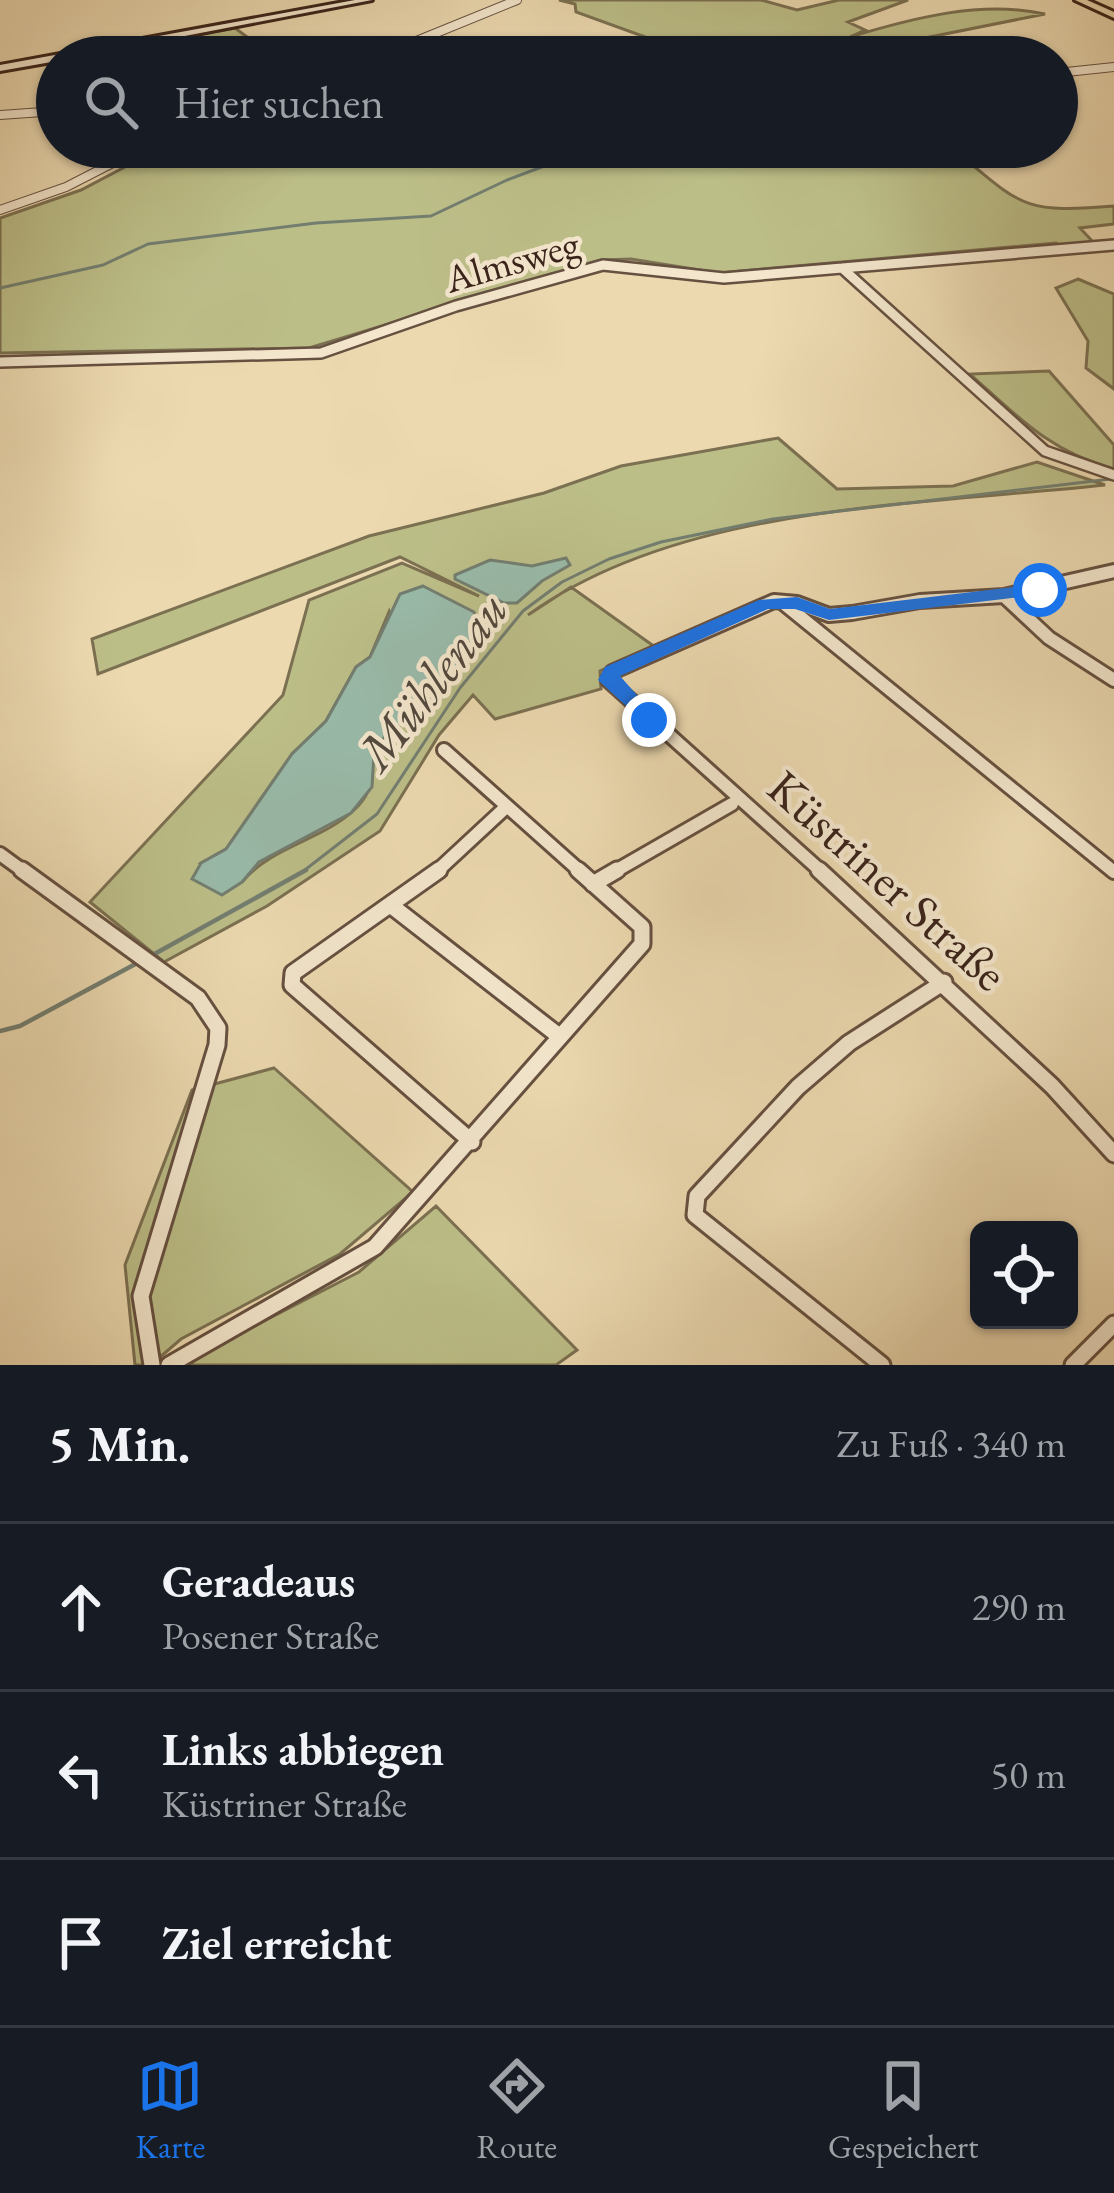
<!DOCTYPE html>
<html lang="de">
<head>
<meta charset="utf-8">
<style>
  body { margin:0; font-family:"EB Garamond",serif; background:#242831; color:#f1f3f6 }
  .controls { position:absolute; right:36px; bottom:36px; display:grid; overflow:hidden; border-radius:18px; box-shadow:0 3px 9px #0004 }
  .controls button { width:108px; height:108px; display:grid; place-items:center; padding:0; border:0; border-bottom:3px solid #363941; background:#171b24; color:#f1f3f6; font:60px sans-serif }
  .stop { position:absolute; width:36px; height:36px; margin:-27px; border:9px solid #1a73e8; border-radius:50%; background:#fff }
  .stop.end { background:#1a73e8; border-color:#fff; box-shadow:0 3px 12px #0008 }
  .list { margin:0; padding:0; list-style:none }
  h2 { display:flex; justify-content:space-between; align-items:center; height:156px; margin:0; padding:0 48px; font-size:51px }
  h2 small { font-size:39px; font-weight:400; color:#9ea1a6 }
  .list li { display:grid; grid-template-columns:78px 1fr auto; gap:36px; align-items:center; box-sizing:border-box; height:168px; padding:0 48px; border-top:3px solid #363941 }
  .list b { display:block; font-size:45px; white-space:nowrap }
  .list p { margin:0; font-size:39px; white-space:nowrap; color:#9ea1a6 }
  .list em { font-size:39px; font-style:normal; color:#9ea1a6 }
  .icon { flex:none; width:66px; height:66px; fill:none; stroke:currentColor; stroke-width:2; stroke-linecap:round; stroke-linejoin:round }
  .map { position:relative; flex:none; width:1114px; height:1365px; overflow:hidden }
  .search { position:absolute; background:#171b24; box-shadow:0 3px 9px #0004; left:36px; right:36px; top:36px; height:132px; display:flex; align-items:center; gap:30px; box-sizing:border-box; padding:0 42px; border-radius:66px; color:#9ea1a6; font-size:45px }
  .sheet { height:660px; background:#171b24 }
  nav { display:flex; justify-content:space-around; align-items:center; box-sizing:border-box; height:168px; border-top:3px solid #363941; background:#171b24; font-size:33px; color:#9ea1a6 }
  nav a { display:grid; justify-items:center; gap:6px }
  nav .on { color:#1a73e8 }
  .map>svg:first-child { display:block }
  .green { fill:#bcbe88; stroke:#7b7051; stroke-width:3; fill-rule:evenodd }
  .water { fill:#99baa9; stroke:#737e70; stroke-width:3 }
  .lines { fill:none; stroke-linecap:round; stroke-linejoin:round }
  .stream-far1 { stroke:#737e70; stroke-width:3 }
  .stream { stroke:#737e70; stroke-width:4.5 }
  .building { fill:#dd9175; stroke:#9b6652; stroke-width:3 }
  .minor-far3-casing { stroke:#665040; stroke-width:10 }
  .minor-far2-casing { stroke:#665040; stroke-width:14 }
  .minor-far1-casing { stroke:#665040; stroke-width:18 }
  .minor-casing { stroke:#665040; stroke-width:21 }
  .secondary-casing { stroke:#3a231a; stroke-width:6 }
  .primary-casing { stroke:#3a231a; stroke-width:6 }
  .minor-far3 { stroke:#f3e6cc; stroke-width:8 }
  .minor-far2 { stroke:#f3e6cc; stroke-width:9 }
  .minor-far1 { stroke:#f3e6cc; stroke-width:12 }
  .minor { stroke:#f3e6cc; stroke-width:15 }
  .secondary { fill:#f3e6cc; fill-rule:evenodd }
  .primary { fill:#ecd9b0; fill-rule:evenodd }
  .route { fill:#1a73e8 }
  .labels { text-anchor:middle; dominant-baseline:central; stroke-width:9; stroke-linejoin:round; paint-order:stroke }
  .far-street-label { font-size:39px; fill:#3a231a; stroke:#f3e6cc }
  .street-label { font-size:48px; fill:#3a231a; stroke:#f3e6cc }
  .water-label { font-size:51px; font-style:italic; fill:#52493e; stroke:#f3e6cc }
</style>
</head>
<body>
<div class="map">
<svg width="1114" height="1365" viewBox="0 0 1114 1365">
  <rect width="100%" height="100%" fill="#ecd9b0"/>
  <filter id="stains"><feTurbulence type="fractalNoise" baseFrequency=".00167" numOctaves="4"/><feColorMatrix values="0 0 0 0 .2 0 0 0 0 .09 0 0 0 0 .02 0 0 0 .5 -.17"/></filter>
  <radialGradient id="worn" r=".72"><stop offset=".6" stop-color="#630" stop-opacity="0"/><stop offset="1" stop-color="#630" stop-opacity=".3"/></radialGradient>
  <path class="green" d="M 559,0 L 761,0 L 797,10 L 839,0 L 908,0 L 848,22 L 865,30 L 850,37 C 913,18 981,0 1045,14 L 875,48 L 885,57 L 666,57 L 681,50 L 576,12 L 575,4 Z
    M 235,28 L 251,40 L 273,43 C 234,54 196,69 162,41 Z
    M 163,147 L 951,147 C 1021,205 1020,214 1114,206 L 1114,224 L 1080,228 L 1095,244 L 1062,247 L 1056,243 L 718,273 L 631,259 L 601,260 L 309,348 L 0,353 L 0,218 L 81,190 Z
    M 1078,279 L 1114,294 L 1114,389 L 1086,368 L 1088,341 L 1056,288 Z
    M 1049,371 L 1114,445 L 1114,469 C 1050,452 1018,417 970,374 Z
    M 778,438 L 837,489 L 953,486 L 1037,462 L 1105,485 C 921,505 681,504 528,615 L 571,587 L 655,647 L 600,671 L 601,689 L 495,719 L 473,695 L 439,735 L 380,831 L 267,906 L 164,962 L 90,902 L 283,695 L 309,600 L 402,563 L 479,596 L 400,557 L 98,674 L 92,639 L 369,536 L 544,493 L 621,466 ZM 389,612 L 416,714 C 402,724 381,734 375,752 C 365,777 379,787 353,811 C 320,841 272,846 242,882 L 201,863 L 226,849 L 292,754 L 326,721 L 356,667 L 370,657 Z
    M 274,1068 L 413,1192 L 340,1254 L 181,1339 L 151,1365 L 135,1365 L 125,1265 L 192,1090 Z
    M 436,1206 L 577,1350 L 556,1365 L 190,1365 L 198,1355 L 359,1272 Z"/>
  <path class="water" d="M 566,558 L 570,565 L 542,581 L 517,603 L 504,603 L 455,579 L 455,575 L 490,560 L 532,566 Z
    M 423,586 L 474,612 L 479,628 L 455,671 L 416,714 L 385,736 L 374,753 L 372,787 L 351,813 L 259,862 L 242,882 L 222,895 L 192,879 L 201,863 L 226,849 L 292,754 L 326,721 L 356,667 L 370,657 L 400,594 Z"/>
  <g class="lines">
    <path class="stream-far1" d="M 0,288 L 103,265 L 148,244 L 316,223 L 431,216 L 507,180 L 595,147
      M 301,873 L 377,814 L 460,688 L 523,611 L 562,582 L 609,559 L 661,542 L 773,519 L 1111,479"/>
    <path class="stream" d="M 149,957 L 306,870
      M 0,1031 L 20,1026 L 141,961"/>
  </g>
  <path class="building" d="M 937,45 L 950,57 L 902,57 L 892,48 Z"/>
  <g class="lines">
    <defs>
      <path id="minor-far3" d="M 349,57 L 414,42 L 517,0
        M 1057,73 L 1114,67
        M 0,115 L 57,111
        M 0,210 L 66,187 L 144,147"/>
      <path id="minor-far2" d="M 842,268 L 1045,451 L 1114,475
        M 0,362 L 321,353 L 456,306 L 603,265 L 724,278 L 1114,245"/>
      <path id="minor-far1" d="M 1004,596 L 1049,638 L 1114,680
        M 782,602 L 1114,872
        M 444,750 L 582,873
        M 0,854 L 26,873
        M 435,873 L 505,808
        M 612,873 L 732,804
        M 823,873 L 608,680 L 612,672 L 774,601 L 797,603 L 829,615 L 852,613 L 920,601 L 1004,596 L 1114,571"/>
      <path id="minor" d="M 22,870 L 198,998 L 218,1028 L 217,1045 L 141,1296 L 152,1365
        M 439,870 L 293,973 L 292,985 L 472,1142
        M 819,870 L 1052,1086 L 1114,1154
        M 593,884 L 617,870
        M 393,907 L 559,1036
        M 169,1365 L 375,1247 L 642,944 L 642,927 L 578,870
        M 882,1365 L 695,1215 L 697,1196 L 798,1087 L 849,1043 L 944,982
        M 1073,1365 L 1114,1324"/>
      <path id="secondary" d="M 355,0 L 372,0 L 76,57 L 57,57 L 57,61 L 0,71 L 0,65 Z"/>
      <path id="primary" d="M 1075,0 L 1087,0 L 1114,12 L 1114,18 Z"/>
    </defs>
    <use href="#minor-far3" class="minor-far3-casing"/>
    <use href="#minor-far2" class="minor-far2-casing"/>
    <use href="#minor-far1" class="minor-far1-casing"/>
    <use href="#minor" class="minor-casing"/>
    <use href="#secondary" class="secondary-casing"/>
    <use href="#primary" class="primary-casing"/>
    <use href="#minor-far3" class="minor-far3"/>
    <use href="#minor-far2" class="minor-far2"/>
    <use href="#minor-far1" class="minor-far1"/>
    <use href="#minor" class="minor"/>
    <use href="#secondary" class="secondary"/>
    <use href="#primary" class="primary"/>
  </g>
  <path class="route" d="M 1040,584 L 1046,586 L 1046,594 L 829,620 L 795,609 L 768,609 L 620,676 L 659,720 L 649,727 L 598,680 L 605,667 L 759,600 L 797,597 L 830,609 Z"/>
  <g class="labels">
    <g class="far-street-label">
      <text transform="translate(512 261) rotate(-16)">Almsweg</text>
    </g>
    <g class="street-label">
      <text transform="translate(888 880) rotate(42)">Küstriner Straße</text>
    </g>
    <g class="water-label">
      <text transform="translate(432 680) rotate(-52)">Mühlenau</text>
    </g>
  </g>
  <rect width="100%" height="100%" filter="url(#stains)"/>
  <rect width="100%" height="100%" fill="url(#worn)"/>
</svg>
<div class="controls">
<button><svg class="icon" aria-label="locate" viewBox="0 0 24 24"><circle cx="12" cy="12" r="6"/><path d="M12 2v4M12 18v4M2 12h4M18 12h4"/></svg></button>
</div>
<div class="stop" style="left:1040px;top:590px"></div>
<div class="stop end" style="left:649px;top:720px"></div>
<div class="search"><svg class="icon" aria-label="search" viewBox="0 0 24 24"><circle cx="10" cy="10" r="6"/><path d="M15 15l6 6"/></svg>Hier suchen</div>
</div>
<section class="sheet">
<h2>5 Min.<small>Zu Fuß · 340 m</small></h2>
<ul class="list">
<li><svg class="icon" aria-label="ahead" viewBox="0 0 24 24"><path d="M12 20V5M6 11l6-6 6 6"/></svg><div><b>Geradeaus</b><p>Posener Straße</p></div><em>290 m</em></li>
<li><svg class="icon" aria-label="left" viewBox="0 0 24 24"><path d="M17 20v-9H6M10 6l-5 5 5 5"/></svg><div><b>Links abbiegen</b><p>Küstriner Straße</p></div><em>50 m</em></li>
<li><svg class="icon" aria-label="arrive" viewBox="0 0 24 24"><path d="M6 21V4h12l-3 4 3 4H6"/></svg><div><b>Ziel erreicht</b></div></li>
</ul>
</section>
<nav>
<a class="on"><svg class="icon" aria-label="map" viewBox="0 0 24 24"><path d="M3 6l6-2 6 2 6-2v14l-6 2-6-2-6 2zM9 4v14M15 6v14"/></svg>Karte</a>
<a><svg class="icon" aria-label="directions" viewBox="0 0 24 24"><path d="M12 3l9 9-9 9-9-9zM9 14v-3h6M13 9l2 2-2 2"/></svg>Route</a>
<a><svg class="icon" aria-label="saved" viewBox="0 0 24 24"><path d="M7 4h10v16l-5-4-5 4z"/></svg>Gespeichert</a>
</nav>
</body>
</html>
